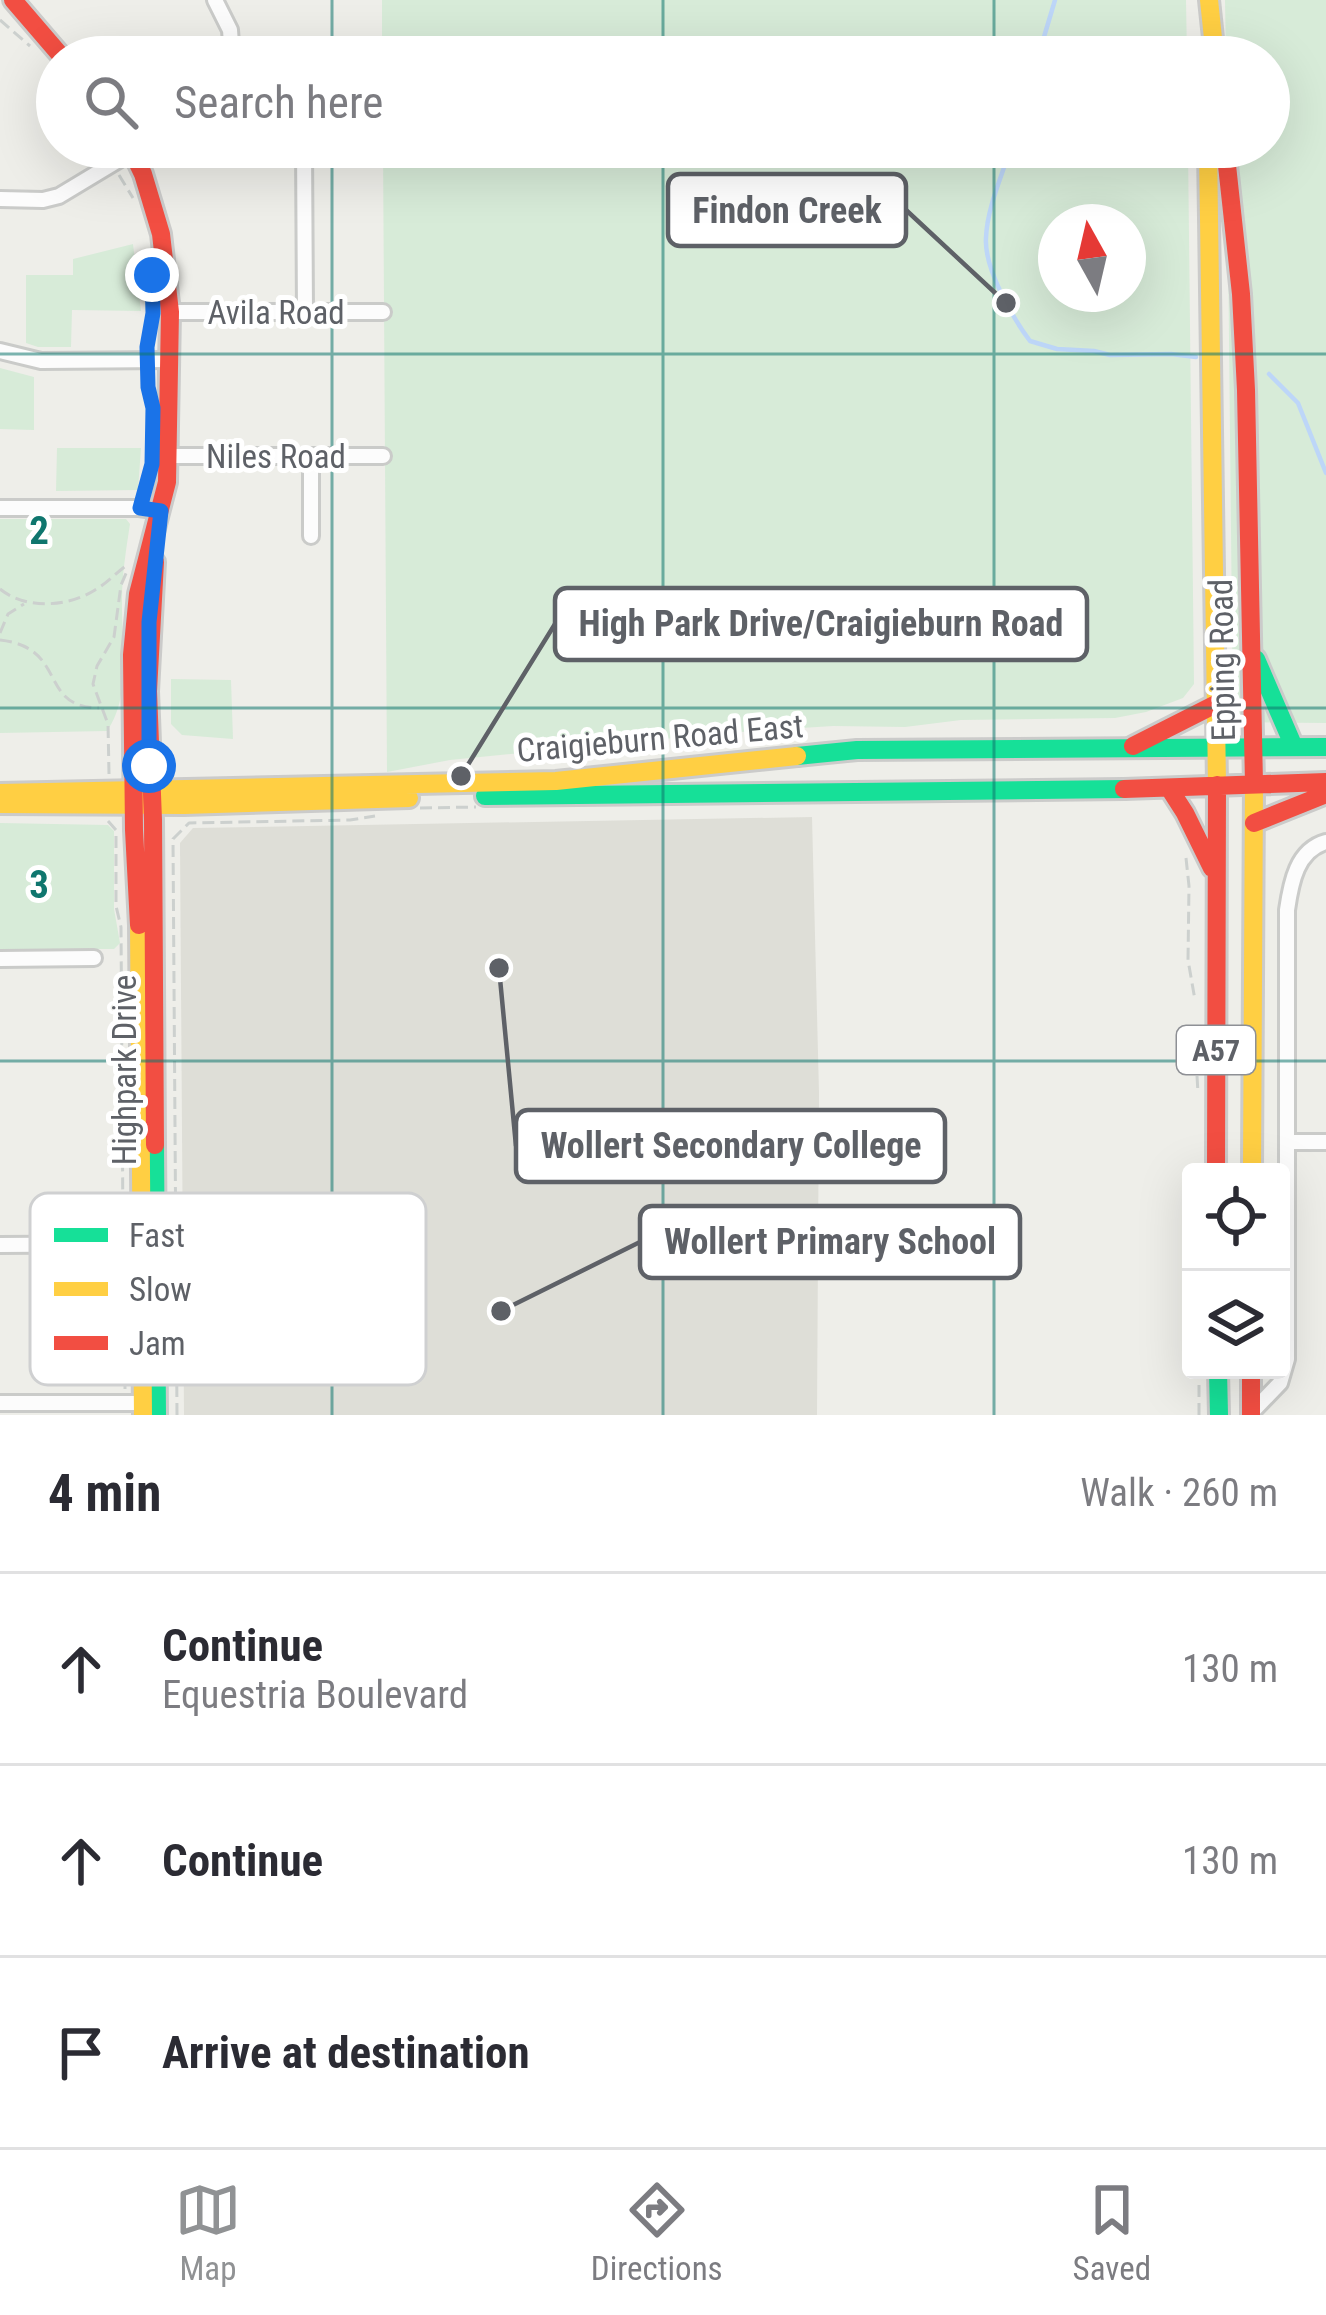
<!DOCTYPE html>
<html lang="en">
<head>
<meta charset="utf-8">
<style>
  body { margin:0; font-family:"Roboto Condensed",sans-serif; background:#f7f7f7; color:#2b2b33 }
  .controls { position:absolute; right:36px; bottom:36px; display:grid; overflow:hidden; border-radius:12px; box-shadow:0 12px 48px #0002 }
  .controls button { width:108px; height:108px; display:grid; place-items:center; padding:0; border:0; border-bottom:3px solid #e1e1e2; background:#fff; color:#2b2b33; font:60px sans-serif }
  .compass { position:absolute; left:1038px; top:204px; width:108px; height:108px; border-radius:50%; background:#fff; box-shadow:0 12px 48px #0002; rotate:352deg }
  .stop { position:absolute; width:36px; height:36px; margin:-27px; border:9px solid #1a73e8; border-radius:50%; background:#fff }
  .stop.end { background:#1a73e8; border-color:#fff; box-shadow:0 3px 12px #0008 }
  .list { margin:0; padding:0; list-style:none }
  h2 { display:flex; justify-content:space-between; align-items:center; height:156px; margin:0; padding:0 48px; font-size:51px }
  h2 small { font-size:39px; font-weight:400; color:#7c7c81 }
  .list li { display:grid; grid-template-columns:78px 1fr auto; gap:36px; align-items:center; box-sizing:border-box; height:192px; padding:0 48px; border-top:3px solid #e1e1e2 }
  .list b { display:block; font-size:45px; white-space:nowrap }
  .list p { margin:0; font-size:39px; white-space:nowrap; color:#7c7c81 }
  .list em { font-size:39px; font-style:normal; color:#7c7c81 }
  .icon { flex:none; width:66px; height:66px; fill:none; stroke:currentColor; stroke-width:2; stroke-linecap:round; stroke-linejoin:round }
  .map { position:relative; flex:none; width:1326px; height:1415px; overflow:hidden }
  .search { position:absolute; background:#fff; box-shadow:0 12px 48px #0002; left:36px; right:36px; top:36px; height:132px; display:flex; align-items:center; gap:30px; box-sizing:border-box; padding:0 42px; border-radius:66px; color:#7c7c81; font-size:45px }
  .sheet { height:732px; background:#fff }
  nav { display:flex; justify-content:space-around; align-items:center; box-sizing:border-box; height:168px; border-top:3px solid #e1e1e2; background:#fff; font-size:33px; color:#7c7c81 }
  nav a { display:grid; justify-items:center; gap:6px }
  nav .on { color:#909294 }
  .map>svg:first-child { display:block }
  .education { fill:#deded7 }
  .green { fill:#d7ebd8; fill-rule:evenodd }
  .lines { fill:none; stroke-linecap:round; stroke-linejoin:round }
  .stream { stroke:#bdd6f8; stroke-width:4.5 }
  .street-casing { stroke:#cacbc9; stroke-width:20 }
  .fast-casing { stroke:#cbcbca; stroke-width:24 }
  .slow-casing { stroke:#cbcbca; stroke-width:24 }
  .jam-casing { stroke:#cbcbca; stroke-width:24 }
  .path { stroke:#ccd0ce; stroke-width:3; stroke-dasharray:12 6; stroke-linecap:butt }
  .street { stroke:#fcfcfc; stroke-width:14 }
  .fast { stroke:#16e098; stroke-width:18 }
  .slow { stroke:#ffcf43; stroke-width:18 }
  .jam { stroke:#f24e42; stroke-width:18 }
  .route { stroke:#1a73e8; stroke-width:15 }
  .grid { fill:none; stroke:#0f766e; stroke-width:3; stroke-opacity:0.55 }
  .labels { text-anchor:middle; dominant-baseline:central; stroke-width:10; stroke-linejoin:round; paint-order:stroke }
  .shield { fill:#fff; stroke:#8e9095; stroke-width:3 }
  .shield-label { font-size:30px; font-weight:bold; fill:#5e6167 }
  .street-label { font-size:33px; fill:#5e6167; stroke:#fff }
  .key { fill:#fff; stroke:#cfd0d1; stroke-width:3 }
  .key-label { font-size:33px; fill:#5e6167 }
  .grid-label { font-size:39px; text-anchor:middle; font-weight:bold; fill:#0f766e; stroke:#fff; stroke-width:10; stroke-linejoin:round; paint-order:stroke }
  .leader { fill:none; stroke:#5e6167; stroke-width:4.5 }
  .callout-dot { fill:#5e6167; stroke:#fff; stroke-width:4.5 }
  .callout { fill:#fff; stroke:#5e6167; stroke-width:4.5 }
  .callout-label { font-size:36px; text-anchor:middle; font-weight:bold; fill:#5e6167 }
</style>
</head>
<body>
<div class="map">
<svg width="1326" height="1415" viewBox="0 0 1326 1415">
  <rect width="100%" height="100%" fill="#eeeee9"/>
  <path class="education" d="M 812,817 L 819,1093 L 817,1415 L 184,1415 L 180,843 L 193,828 Z"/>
  <path class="green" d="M 382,0 L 1186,0 L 1187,57 L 382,57 Z
    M 1225,0 L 1326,0 L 1326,723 L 1233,722 L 1227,147 L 1269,147 L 1269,57 L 1226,57 Z
    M 383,147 L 1188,147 L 1194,684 L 1183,698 L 1146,712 L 1115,718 L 961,720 L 905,727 L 833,726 L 725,733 L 450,760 L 387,772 ZM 1056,222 L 1128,222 L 1128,294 L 1056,294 Z
    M 133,244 L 141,311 L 72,310 L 71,347 L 38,347 L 26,343 L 26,275 L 73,275 L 73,259 Z
    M 0,368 L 34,377 L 34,430 L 0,429 Z
    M 57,448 L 141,448 L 138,490 L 56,491 Z
    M 0,519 L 126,519 L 130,524 C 126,550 122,575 122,600 C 121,641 132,696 107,731 L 0,733 Z
    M 171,679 L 231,680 L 233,739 L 182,735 L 171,724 Z
    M 0,823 L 108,825 L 114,831 L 114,909 L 120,943 L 114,949 L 0,949 Z"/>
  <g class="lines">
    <path class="stream" d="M 1038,57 L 1055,0
      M 1011,147 C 1002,176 987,208 986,238 C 984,268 1012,317 1030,341 L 1057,349 L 1094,351 L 1110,355 L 1171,354 L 1196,357
      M 1269,374 L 1298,403 L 1326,473"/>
    <defs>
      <path id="street" d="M 215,0 L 230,30 L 232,57
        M 304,147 L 305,312
        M 0,199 L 43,200 L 59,196 L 132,152
        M 170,312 L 383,312
        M 0,351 L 41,361 L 169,360
        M 169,456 L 383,456
        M 311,457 L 311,536
        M 0,508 L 139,508 L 161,511
        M 0,959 L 94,958
        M 1287,1142 L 1326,1142
        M 0,1245 L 151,1244
        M 0,1403 L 152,1403
        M 1251,1413 L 1280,1383 L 1287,1359 L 1287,910 C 1291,882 1297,850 1326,842"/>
      <path id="fast" d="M 1256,659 L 1294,747
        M 797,756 L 857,750 L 1326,747
        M 485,796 L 1124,789
        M 155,1145 L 157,1415
        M 1218,1370 L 1219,1415"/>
      <path id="slow" d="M 1209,0 L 1215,57
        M 1208,147 L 1217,785
        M 0,793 L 556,781 L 797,756
        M 0,804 L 184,805 L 409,798
        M 139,925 L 143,1415
        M 1252,1172 L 1254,784"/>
      <path id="jam" d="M 13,0 L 62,57
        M 130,147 L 143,174 L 161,234 L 170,312 L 167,482 L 138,594 L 132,655 L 134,830 L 139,925
        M 1225,147 L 1241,294 L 1246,390 L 1254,784
        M 155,562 L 148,691 L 153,820 L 155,1145
        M 1133,746 L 1214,705
        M 1169,788 L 1185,813 L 1212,868
        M 1124,789 L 1326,782
        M 1254,823 L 1326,794
        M 1216,1172 L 1217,785
        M 1251,1370 L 1251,1415"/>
    </defs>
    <use href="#street" class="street-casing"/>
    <use href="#fast" class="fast-casing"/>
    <use href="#slow" class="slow-casing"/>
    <use href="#jam" class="jam-casing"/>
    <path class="path" d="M 0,20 L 30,46
      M 119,175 L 133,198
      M 147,344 L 153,313
      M 147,372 L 152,404
      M 143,492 L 150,473
      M 0,589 C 26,610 68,607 95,590 C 107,583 116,573 127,565
      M 0,633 L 8,614 L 24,604
      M 0,640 C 69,648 37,707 99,708
      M 109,774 L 108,724 L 93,684 L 97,666 L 114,637 L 121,585 L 127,571
      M 420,808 L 476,807
      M 108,821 L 116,830 L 116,906 L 121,927 L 123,1233
      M 1186,858 L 1189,886 L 1188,960 L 1195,1000
      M 1197,1076 L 1198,1093
      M 124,1255 L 125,1389
      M 177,1415 L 173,839 L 189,823 L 350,820 L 375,816
      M 1199,1415 L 1199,1370"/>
    <use href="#street" class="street"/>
    <use href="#fast" class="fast"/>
    <use href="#slow" class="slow"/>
    <use href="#jam" class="jam"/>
  </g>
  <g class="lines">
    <path class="route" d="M 149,766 L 149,622 L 161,511 L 140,508 L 152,464 L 153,408 L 148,387 L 147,347 L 153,313 L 152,275"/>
  </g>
  <path class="grid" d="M 332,0 L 332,57M 663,0 L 663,57M 994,0 L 994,57M 332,147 L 332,1415M 663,147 L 663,1415M 994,147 L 994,1415M 0,354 L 1326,354M 0,708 L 1326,708M 0,1061 L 1326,1061"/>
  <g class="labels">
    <rect class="shield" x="1177" y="1026" width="78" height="48" rx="9"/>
    <g class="shield-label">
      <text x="1216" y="1050">A57</text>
    </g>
    <g class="street-label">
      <text x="276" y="312">Avila Road</text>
      <text x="276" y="456">Niles Road</text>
      <text transform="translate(1222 660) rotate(-91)">Epping Road</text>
      <text transform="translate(660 738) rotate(-5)">Craigieburn Road East</text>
      <text transform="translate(124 1070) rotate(-90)">Highpark Drive</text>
    </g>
  </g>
  <rect x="30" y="1193" width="396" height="192" rx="18" class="key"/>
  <rect x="54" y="1228" width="54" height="14" fill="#16e098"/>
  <rect x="54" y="1282" width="54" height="14" fill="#ffcf43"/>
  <rect x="54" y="1336" width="54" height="14" fill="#f24e42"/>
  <g class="key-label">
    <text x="129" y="1247">Fast</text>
    <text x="129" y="1301">Slow</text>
    <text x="129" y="1355">Jam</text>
  </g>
  <g class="grid-label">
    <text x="39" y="544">2</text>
    <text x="39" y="898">3</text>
  </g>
  <path class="leader" d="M1006 303L906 210M461 776L555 624M499 968L516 1146M501 1311L640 1242"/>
  <g class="callout-dot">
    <circle cx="1006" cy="303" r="12"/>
    <circle cx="461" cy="776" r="12"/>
    <circle cx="499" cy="968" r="12"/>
    <circle cx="501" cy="1311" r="12"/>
  </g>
  <g class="callout">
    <rect x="668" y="174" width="238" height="72" rx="12"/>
    <rect x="555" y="588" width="532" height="72" rx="12"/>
    <rect x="516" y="1110" width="429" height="72" rx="12"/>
    <rect x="640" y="1206" width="380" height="72" rx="12"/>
  </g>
  <g class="callout-label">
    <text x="787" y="223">Findon Creek</text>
    <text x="821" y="636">High Park Drive/Craigieburn Road</text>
    <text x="731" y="1158">Wollert Secondary College</text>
    <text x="830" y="1254">Wollert Primary School</text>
  </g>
</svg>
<div class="controls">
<button><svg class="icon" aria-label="locate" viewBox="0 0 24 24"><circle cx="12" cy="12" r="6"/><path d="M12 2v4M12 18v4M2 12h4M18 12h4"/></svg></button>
<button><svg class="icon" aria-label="layers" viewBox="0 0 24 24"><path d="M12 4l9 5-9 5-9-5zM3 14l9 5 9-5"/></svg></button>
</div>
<svg class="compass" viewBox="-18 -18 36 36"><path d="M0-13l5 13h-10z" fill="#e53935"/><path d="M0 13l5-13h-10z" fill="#7c7c81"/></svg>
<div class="stop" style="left:149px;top:766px"></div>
<div class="stop end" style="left:152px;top:275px"></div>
<div class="search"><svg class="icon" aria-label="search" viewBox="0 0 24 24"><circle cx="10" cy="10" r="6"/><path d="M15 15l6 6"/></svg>Search here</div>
</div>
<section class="sheet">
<h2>4 min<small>Walk · 260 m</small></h2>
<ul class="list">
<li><svg class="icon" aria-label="ahead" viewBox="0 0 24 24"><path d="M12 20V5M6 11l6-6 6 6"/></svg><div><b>Continue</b><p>Equestria Boulevard</p></div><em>130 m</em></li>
<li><svg class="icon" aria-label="ahead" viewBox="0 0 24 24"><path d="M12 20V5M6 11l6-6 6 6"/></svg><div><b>Continue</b></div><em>130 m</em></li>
<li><svg class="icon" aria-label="arrive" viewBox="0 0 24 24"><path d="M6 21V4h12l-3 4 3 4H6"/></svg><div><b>Arrive at destination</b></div></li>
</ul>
</section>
<nav>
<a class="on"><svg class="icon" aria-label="map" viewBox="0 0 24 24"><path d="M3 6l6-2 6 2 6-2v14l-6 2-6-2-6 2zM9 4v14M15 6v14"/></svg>Map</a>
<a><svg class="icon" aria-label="directions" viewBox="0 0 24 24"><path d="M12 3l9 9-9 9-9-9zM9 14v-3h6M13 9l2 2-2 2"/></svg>Directions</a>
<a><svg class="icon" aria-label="saved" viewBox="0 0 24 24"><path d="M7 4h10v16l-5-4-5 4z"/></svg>Saved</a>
</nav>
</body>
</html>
